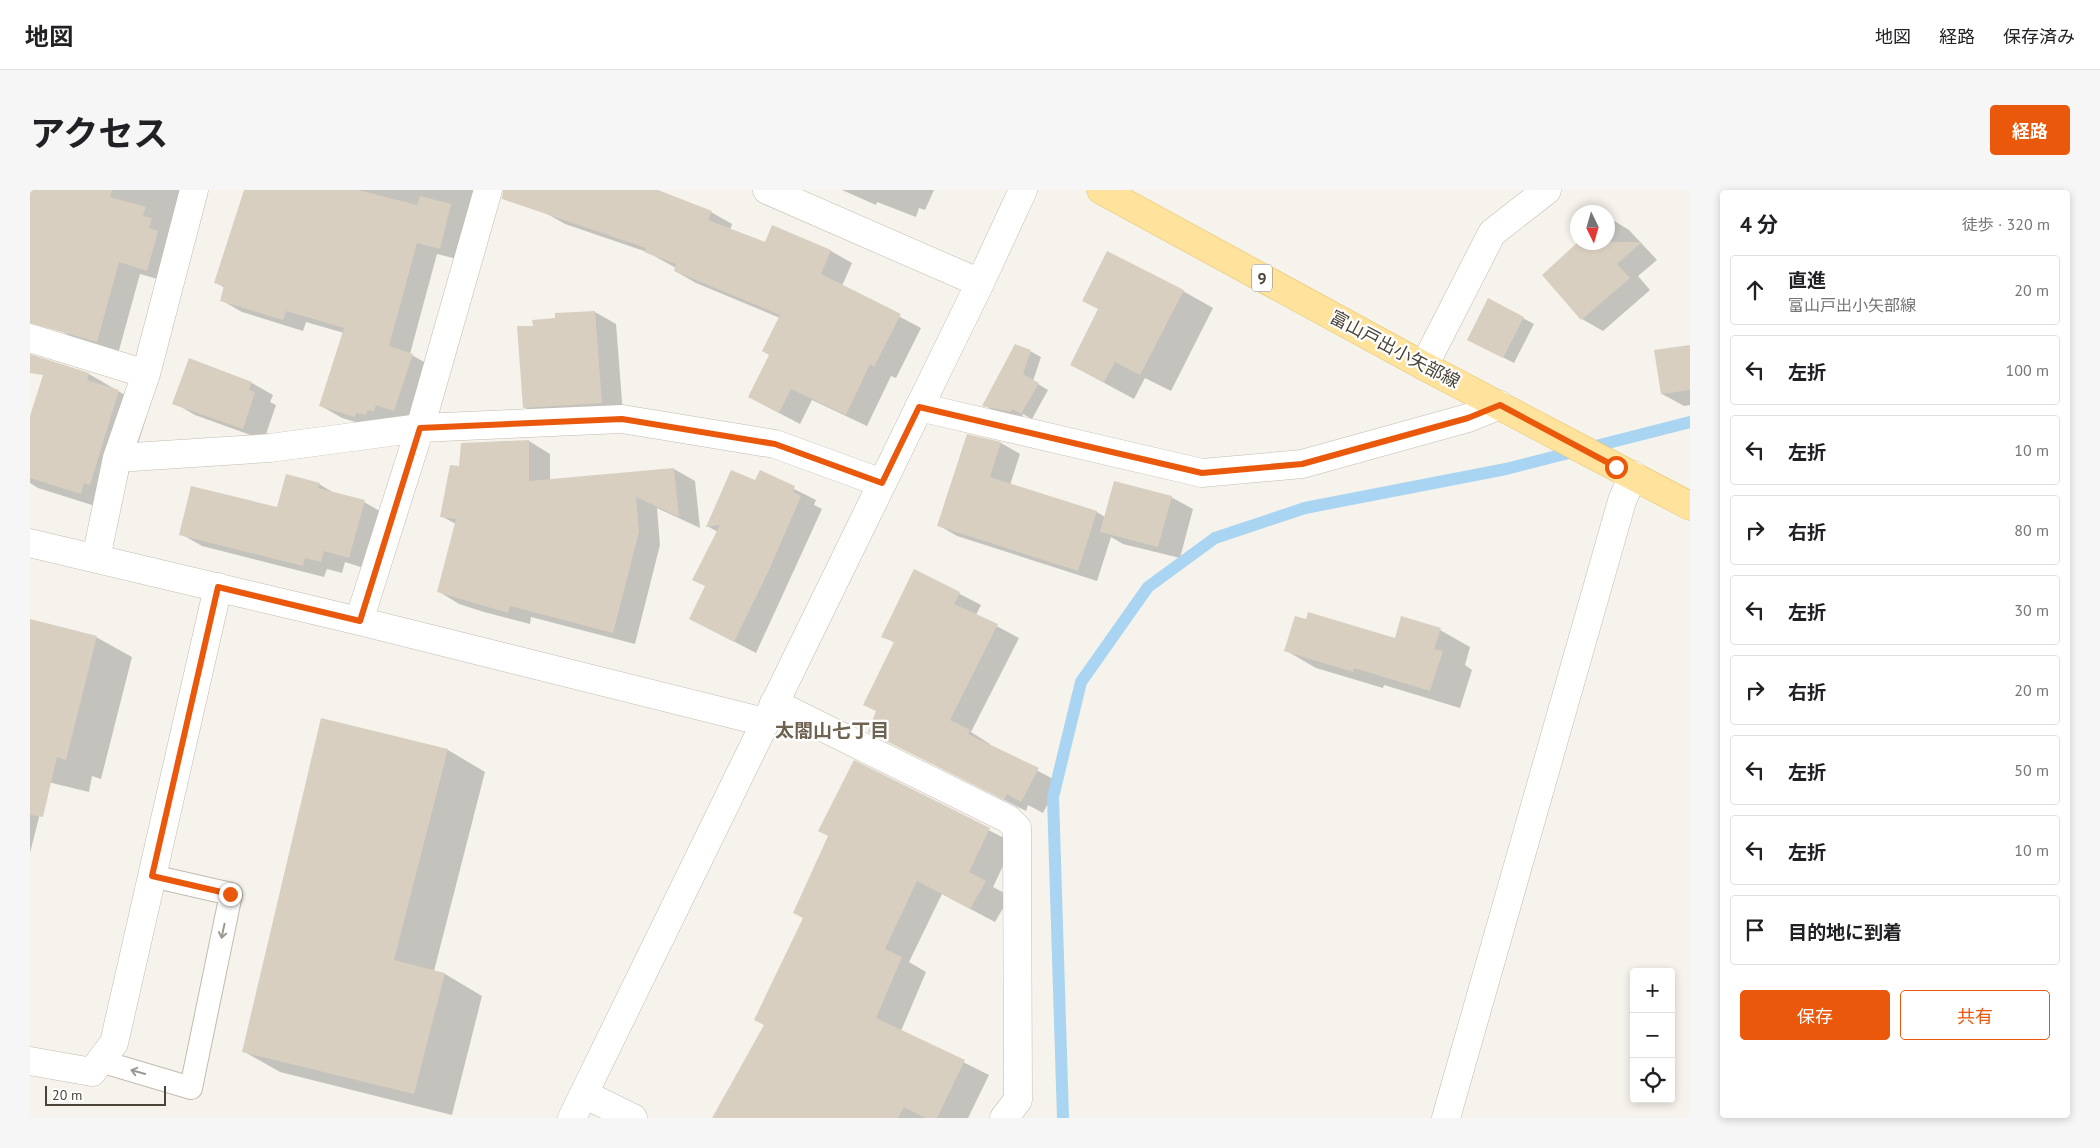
<!DOCTYPE html>
<html lang="ja">
<head>
<meta charset="utf-8">
<style>
  body { margin:0; font-family:"PT Sans","Noto Sans JP",sans-serif; background:#f6f6f6; color:#202124 }
  .controls { position:absolute; right:15px; bottom:15px; display:grid; overflow:hidden; border-radius:5px; box-shadow:0 2px 8px #0003 }
  .controls button { width:45px; height:45px; display:grid; place-items:center; padding:0; border:0; border-bottom:1px solid #e0e0e0; background:#fff; color:#202124; font:25px sans-serif }
  .compass { position:absolute; left:1540px; top:15px; width:45px; height:45px; border-radius:50%; background:#fff; box-shadow:0 2px 8px #0003; rotate:175deg }
  .scale { position:absolute; left:15px; bottom:12px; width:121px; box-sizing:border-box; padding-left:5px; border:2px solid #4b4439; border-top:0; font-size:14px; line-height:18px; white-space:nowrap; color:#4b4439; -webkit-text-stroke:4px #fff; paint-order:stroke }
  .stop { position:absolute; width:15px; height:15px; margin:-11px; border:4px solid #ea580c; border-radius:50%; background:#fff }
  .stop.end { background:#ea580c; border-color:#fff; box-shadow:0 1px 5px #0008 }
  .list { margin:0; padding:0; list-style:none }
  h2 { display:flex; justify-content:space-between; align-items:center; height:65px; margin:0; padding:0 20px; font-size:21px }
  h2 small { font-size:16px; font-weight:400; color:#757577 }
  .list li { display:grid; grid-template-columns:32px 1fr auto; gap:15px; align-items:center; box-sizing:border-box; height:70px; margin:0 10px 10px; padding:0 10px; border:1px solid #e0e0e0; border-radius:5px }
  .list b { display:block; font-size:19px; white-space:nowrap }
  .list p { margin:0; font-size:16px; white-space:nowrap; color:#757577 }
  .list em { font-size:16px; font-style:normal; color:#757577 }
  .actions { display:flex; gap:10px; padding:15px 20px }
  .actions a { flex:1; padding:11px 0; border:1px solid #ea580c; border-radius:5px; text-align:center; font-size:18px; color:#ea580c }
  .actions .main { background:#ea580c; color:#fff }
  .icon { flex:none; width:28px; height:28px; fill:none; stroke:currentColor; stroke-width:2; stroke-linecap:round; stroke-linejoin:round }
  .map { position:relative; flex:none; width:1660px; height:928px; overflow:hidden; border-radius:5px }
  header { display:flex; align-items:center; gap:30px; box-sizing:border-box; height:70px; padding:0 25px; background:#fff; border-bottom:1px solid #e0e0e0 }
  header strong { font-size:24px }
  nav { display:flex; gap:28px; margin-inline-start:auto; font-size:18px }
  .intro { display:flex; align-items:center; justify-content:space-between; box-sizing:border-box; height:120px; padding:0 30px }
  h1 { margin:0; font-size:35px }
  .button { padding:12px 22px; border-radius:5px; background:#ea580c; color:#fff; font-size:18px; font-weight:700 }
  main { display:flex; gap:30px; padding:0 30px }
  aside { flex:1; background:#fff; border-radius:5px; box-shadow:0 2px 8px #0003 }
  .map>svg:first-child { display:block }
  .shadow { fill:#0003 }
  .lines { fill:none; stroke-linecap:round; stroke-linejoin:round }
  .stream { stroke:#a9d4f2; stroke-width:12 }
  .building { fill:#d8cfc1 }
  .service-casing { stroke:#c2bbae; stroke-width:24 }
  .minor-casing { stroke:#c2bbae; stroke-width:29 }
  .tertiary-casing { stroke:#c2bbae; stroke-width:29 }
  .primary-casing { stroke:#e6c16a; stroke-width:29 }
  .service { stroke:#fff; stroke-width:22 }
  .minor { stroke:#fff; stroke-width:28 }
  .tertiary { stroke:#fff; stroke-width:28 }
  .primary { stroke:#ffe39c; stroke-width:28 }
  .oneway { stroke:#9c9892 }
  .route { stroke:#ea580c; stroke-width:6 }
  .labels { text-anchor:middle; dominant-baseline:central; stroke-width:4.5; stroke-linejoin:round; paint-order:stroke }
  .shield { fill:#fff; stroke:#817c74; stroke-width:1 }
  .shield-label { font-size:16px; font-weight:bold; fill:#4b4439 }
  .street-label { font-size:18px; fill:#4b4439; stroke:#fff }
  .neighbourhood-label { font-size:19px; font-weight:bold; fill:#6e6250; stroke:#fff }
</style>
</head>
<body>
<header>
<strong>地図</strong>
<nav><a>地図</a><a>経路</a><a>保存済み</a></nav>
</header>
<div class="intro"><h1>アクセス</h1><a class="button">経路</a></div>
<main>
<div class="map">
<svg width="1660" height="928" viewBox="0 0 1660 928">
  <rect width="100%" height="100%" fill="#f6f3ec"/>
  <path class="shadow" d="M 0,0 L 164,0 L 138,92 L 110,84 L 88,164 L 50,152 L 28,139 L 0,132 Z
    M 215,0 L 454,0 L 435,71 L 407,64 L 380,164 L 403,177 L 385,232 L 367,226 L 365,233 L 346,238 L 312,228 L 291,216 L 314,143 L 276,132 L 273,141 L 212,122 L 191,110 L 195,98 L 186,93 Z
    M 521,0 L 608,0 L 681,22 L 702,34 L 700,40 L 735,53 L 743,37 L 801,61 L 822,73 L 812,96 L 891,138 L 866,188 L 861,186 L 837,236 L 782,210 L 770,234 L 719,207 L 741,165 L 750,128 L 666,93 L 645,81 L 646,78 L 617,62 L 535,34 L 514,22 Z
    M 812,0 L 904,0 L 895,20 L 889,18 L 886,27 L 847,12 L 846,15 Z
    M 1578,27 L 1599,40 L 1627,70 L 1608,86 L 1620,100 L 1573,141 L 1552,129 L 1578,52 Z
    M 1153,101 L 1183,118 L 1141,201 L 1115,188 L 1104,209 L 1041,175 Z
    M 1459,110 L 1504,134 L 1484,173 L 1449,155 Z
    M 565,122 L 586,134 L 593,224 L 515,229 L 494,217 L 504,137 Z
    M 1660,156 L 1660,215 L 1654,216 L 1632,204 Z
    M 1000,161 L 1011,167 L 1003,191 L 1018,200 L 1002,229 L 993,224 L 992,228 L 964,221 L 954,215 Z
    M 59,184 L 119,219 L 90,311 L 81,321 L 8,298 L 0,293 L 0,228 Z
    M 222,193 L 243,205 L 240,212 L 246,215 L 234,250 L 165,225 L 144,213 Z
    M 938,246 L 971,253 L 990,264 L 980,295 L 1067,322 L 1075,327 L 1141,307 L 1163,319 L 1150,368 L 1093,354 L 1081,347 L 1067,391 L 927,346 L 908,335 Z
    M 499,251 L 520,264 L 520,291 L 644,279 L 665,291 L 670,338 L 627,318 L 630,355 L 605,454 L 501,427 L 500,434 L 454,422 L 429,414 L 408,401 L 426,334 L 411,326 L 430,277 Z
    M 730,282 L 786,310 L 784,315 L 792,319 L 726,463 L 661,429 L 677,396 L 688,342 L 677,336 L 725,292 Z
    M 289,294 L 306,304 L 334,312 L 355,324 L 340,380 L 315,372 L 312,383 L 297,379 L 294,387 L 172,356 L 151,344 L 248,319 Z
    M 884,380 L 951,415 L 946,425 L 989,448 L 941,542 L 960,554 L 960,556 L 1029,592 L 1013,623 L 998,615 L 996,621 L 839,541 L 847,522 L 865,453 L 853,446 Z
    M 1276,430 L 1366,449 L 1410,440 L 1440,457 L 1435,475 L 1442,480 L 1430,518 L 1354,495 L 1353,498 L 1286,478 L 1255,460 Z
    M 0,431 L 66,447 L 102,467 L 71,589 L 62,586 L 59,602 L 18,592 L 0,663 Z
    M 292,529 L 418,560 L 455,582 L 404,781 L 415,784 L 452,806 L 422,925 L 250,882 L 213,861 Z
    M 824,572 L 984,653 L 963,697 L 980,706 L 965,732 L 912,704 L 879,772 L 896,782 L 871,841 L 959,885 L 938,928 L 684,928 L 736,835 L 774,728 Z"/>
  <g class="lines">
    <path class="stream" d="M 1033,928 L 1023,607 L 1051,492 L 1118,397 L 1185,348 L 1275,318 L 1476,279 L 1660,232"/>
  </g>
  <path class="building" d="M 3,0 L 82,0 L 80,7 L 116,17 L 113,26 L 122,28 L 119,38 L 128,41 L 117,81 L 89,72 L 67,152 L 0,133 L 0,1 Z
    M 214,0 L 328,0 L 387,15 L 390,6 L 421,14 L 410,59 L 387,53 L 359,156 L 383,164 L 364,221 L 346,215 L 344,222 L 338,220 L 336,225 L 326,223 L 325,227 L 289,216 L 314,138 L 256,121 L 253,130 L 190,111 L 194,96 L 184,93 Z
    M 473,0 L 628,0 L 682,21 L 678,30 L 735,52 L 742,35 L 801,60 L 791,84 L 871,124 L 844,177 L 840,174 L 816,225 L 761,199 L 749,223 L 718,207 L 739,165 L 732,161 L 750,125 L 644,81 L 646,74 L 614,62 L 616,58 L 472,9 Z
    M 1548,52 L 1612,52 L 1587,74 L 1600,88 L 1551,130 L 1512,85 Z
    M 1077,61 L 1154,100 L 1110,185 L 1085,172 L 1074,192 L 1040,175 L 1068,119 L 1052,111 Z
    M 1458,108 L 1494,127 L 1473,168 L 1437,150 Z
    M 565,121 L 572,213 L 493,218 L 487,136 L 503,136 L 502,130 L 525,128 L 525,123 Z
    M 985,154 L 1001,160 L 993,184 L 1009,193 L 991,224 L 982,219 L 981,222 L 952,216 Z
    M 1660,155 L 1660,200 L 1631,204 L 1624,160 Z
    M 0,164 L 59,183 L 57,190 L 89,200 L 60,295 L 54,293 L 51,304 L 0,288 L 0,226 L 13,185 L 0,183 Z
    M 159,168 L 222,192 L 219,200 L 225,202 L 213,239 L 142,214 Z
    M 937,244 L 971,252 L 960,287 L 1067,321 L 1048,381 L 907,336 Z
    M 499,250 L 499,291 L 644,278 L 649,327 L 606,307 L 609,342 L 583,443 L 480,416 L 478,423 L 407,402 L 426,329 L 410,327 L 420,275 L 429,276 L 431,253 Z
    M 701,280 L 725,290 L 730,280 L 765,296 L 763,302 L 771,306 L 740,378 L 704,452 L 659,429 L 675,396 L 662,390 L 690,335 L 676,337 Z
    M 256,284 L 290,293 L 288,298 L 335,310 L 319,368 L 294,361 L 291,372 L 275,368 L 273,376 L 149,345 L 161,296 L 247,317 Z
    M 1084,291 L 1142,306 L 1128,357 L 1070,342 Z
    M 884,379 L 930,402 L 924,414 L 968,434 L 920,530 L 940,540 L 938,544 L 1009,578 L 991,612 L 977,604 L 974,610 L 838,542 L 846,521 L 833,515 L 864,452 L 851,447 Z
    M 1278,422 L 1365,448 L 1371,426 L 1411,438 L 1404,459 L 1413,461 L 1400,501 L 1324,478 L 1323,482 L 1254,461 L 1265,426 L 1276,429 Z
    M 0,429 L 67,446 L 36,570 L 27,567 L 13,627 L 0,625 Z
    M 291,528 L 418,559 L 364,770 L 415,783 L 384,904 L 212,862 Z
    M 824,570 L 960,638 L 939,682 L 956,691 L 940,719 L 887,691 L 855,759 L 872,767 L 846,828 L 935,870 L 907,928 L 895,928 L 874,917 L 868,928 L 682,928 L 734,835 L 724,830 L 773,728 L 763,723 L 798,646 L 788,641 Z"/>
  <g class="lines">
    <defs>
      <path id="service" d="M 70,871 L 161,898 L 201,704 L 122,686"/>
      <path id="minor" d="M 737,0 L 950,93
        M 0,148 L 116,184
        M 1394,176 L 1462,43 L 1517,0
        M 889,217 L 1172,283 L 1272,274 L 1438,228 L 1470,215
        M 87,268 L 240,258 L 390,238 L 458,0
        M 0,353 L 329,431 L 734,532
        M 66,368 L 87,268 L 116,184 L 164,0
        M 329,431 L 390,238 L 592,229 L 745,254 L 852,293
        M 744,513 L 978,629 L 987,638 L 988,910 L 974,928
        M 0,871 L 62,882 L 84,853 L 188,397
        M 554,904 L 603,928
        M 1416,928 L 1592,311 L 1603,285"/>
      <path id="tertiary" d="M 542,928 L 950,93 L 993,0"/>
      <path id="primary" d="M 1071,0 L 1394,176 L 1660,316"/>
    </defs>
    <use href="#service" class="service-casing"/>
    <use href="#minor" class="minor-casing"/>
    <use href="#tertiary" class="tertiary-casing"/>
    <use href="#primary" class="primary-casing"/>
    <use href="#service" class="service"/>
    <use href="#minor" class="minor"/>
    <use href="#tertiary" class="tertiary"/>
    <use href="#primary" class="primary"/>
  </g>
  <defs><path id="oneway-shaft" d="M-6 0H5M1.5-3L5.5 0L1.5 3" fill="none" stroke-width="1.6" stroke-linecap="round" stroke-linejoin="round" transform="scale(1.25)"/></defs>
  <g class="oneway">
    <use href="#oneway-shaft" transform="translate(193 741) rotate(102)"/>
    <use href="#oneway-shaft" transform="translate(108 882) rotate(-164)"/>
  </g>
  <g class="lines">
    <path class="route" d="M 200,704 L 122,686 L 188,397 L 330,431 L 390,238 L 592,229 L 745,254 L 852,293 L 889,217 L 1172,283 L 1272,274 L 1438,228 L 1470,215 L 1586,277"/>
  </g>
  <g class="labels">
    <rect class="shield" x="1222" y="74.5" width="20" height="27" rx="4"/>
    <g class="shield-label">
      <text x="1232" y="88">9</text>
    </g>
    <g class="street-label">
      <text transform="translate(1365 159) rotate(28)">富山戸出小矢部線</text>
    </g>
    <g class="neighbourhood-label">
      <text x="802" y="540">太閤山七丁目</text>
    </g>
  </g>
</svg>
<div class="controls">
<button>+</button>
<button>−</button>
<button><svg class="icon" aria-label="locate" viewBox="0 0 24 24"><circle cx="12" cy="12" r="6"/><path d="M12 2v4M12 18v4M2 12h4M18 12h4"/></svg></button>
</div>
<svg class="compass" viewBox="-18 -18 36 36"><path d="M0-13l5 13h-10z" fill="#e53935"/><path d="M0 13l5-13h-10z" fill="#757577"/></svg>
<div class="scale">20 m</div>
<div class="stop" style="left:1586px;top:277px"></div>
<div class="stop end" style="left:200px;top:704px"></div>
</div>
<aside>
<h2>4 分<small>徒歩 · 320 m</small></h2>
<ul class="list">
<li><svg class="icon" aria-label="ahead" viewBox="0 0 24 24"><path d="M12 20V5M6 11l6-6 6 6"/></svg><div><b>直進</b><p>富山戸出小矢部線</p></div><em>20 m</em></li>
<li><svg class="icon" aria-label="left" viewBox="0 0 24 24"><path d="M17 20v-9H6M10 6l-5 5 5 5"/></svg><div><b>左折</b></div><em>100 m</em></li>
<li><svg class="icon" aria-label="left" viewBox="0 0 24 24"><path d="M17 20v-9H6M10 6l-5 5 5 5"/></svg><div><b>左折</b></div><em>10 m</em></li>
<li><svg class="icon" aria-label="right" viewBox="0 0 24 24"><path d="M7 20v-9h11M14 6l5 5-5 5"/></svg><div><b>右折</b></div><em>80 m</em></li>
<li><svg class="icon" aria-label="left" viewBox="0 0 24 24"><path d="M17 20v-9H6M10 6l-5 5 5 5"/></svg><div><b>左折</b></div><em>30 m</em></li>
<li><svg class="icon" aria-label="right" viewBox="0 0 24 24"><path d="M7 20v-9h11M14 6l5 5-5 5"/></svg><div><b>右折</b></div><em>20 m</em></li>
<li><svg class="icon" aria-label="left" viewBox="0 0 24 24"><path d="M17 20v-9H6M10 6l-5 5 5 5"/></svg><div><b>左折</b></div><em>50 m</em></li>
<li><svg class="icon" aria-label="left" viewBox="0 0 24 24"><path d="M17 20v-9H6M10 6l-5 5 5 5"/></svg><div><b>左折</b></div><em>10 m</em></li>
<li><svg class="icon" aria-label="arrive" viewBox="0 0 24 24"><path d="M6 21V4h12l-3 4 3 4H6"/></svg><div><b>目的地に到着</b></div></li>
</ul>
<div class="actions"><a class="main">保存</a><a>共有</a></div>
</aside>
</main>
</body>
</html>
